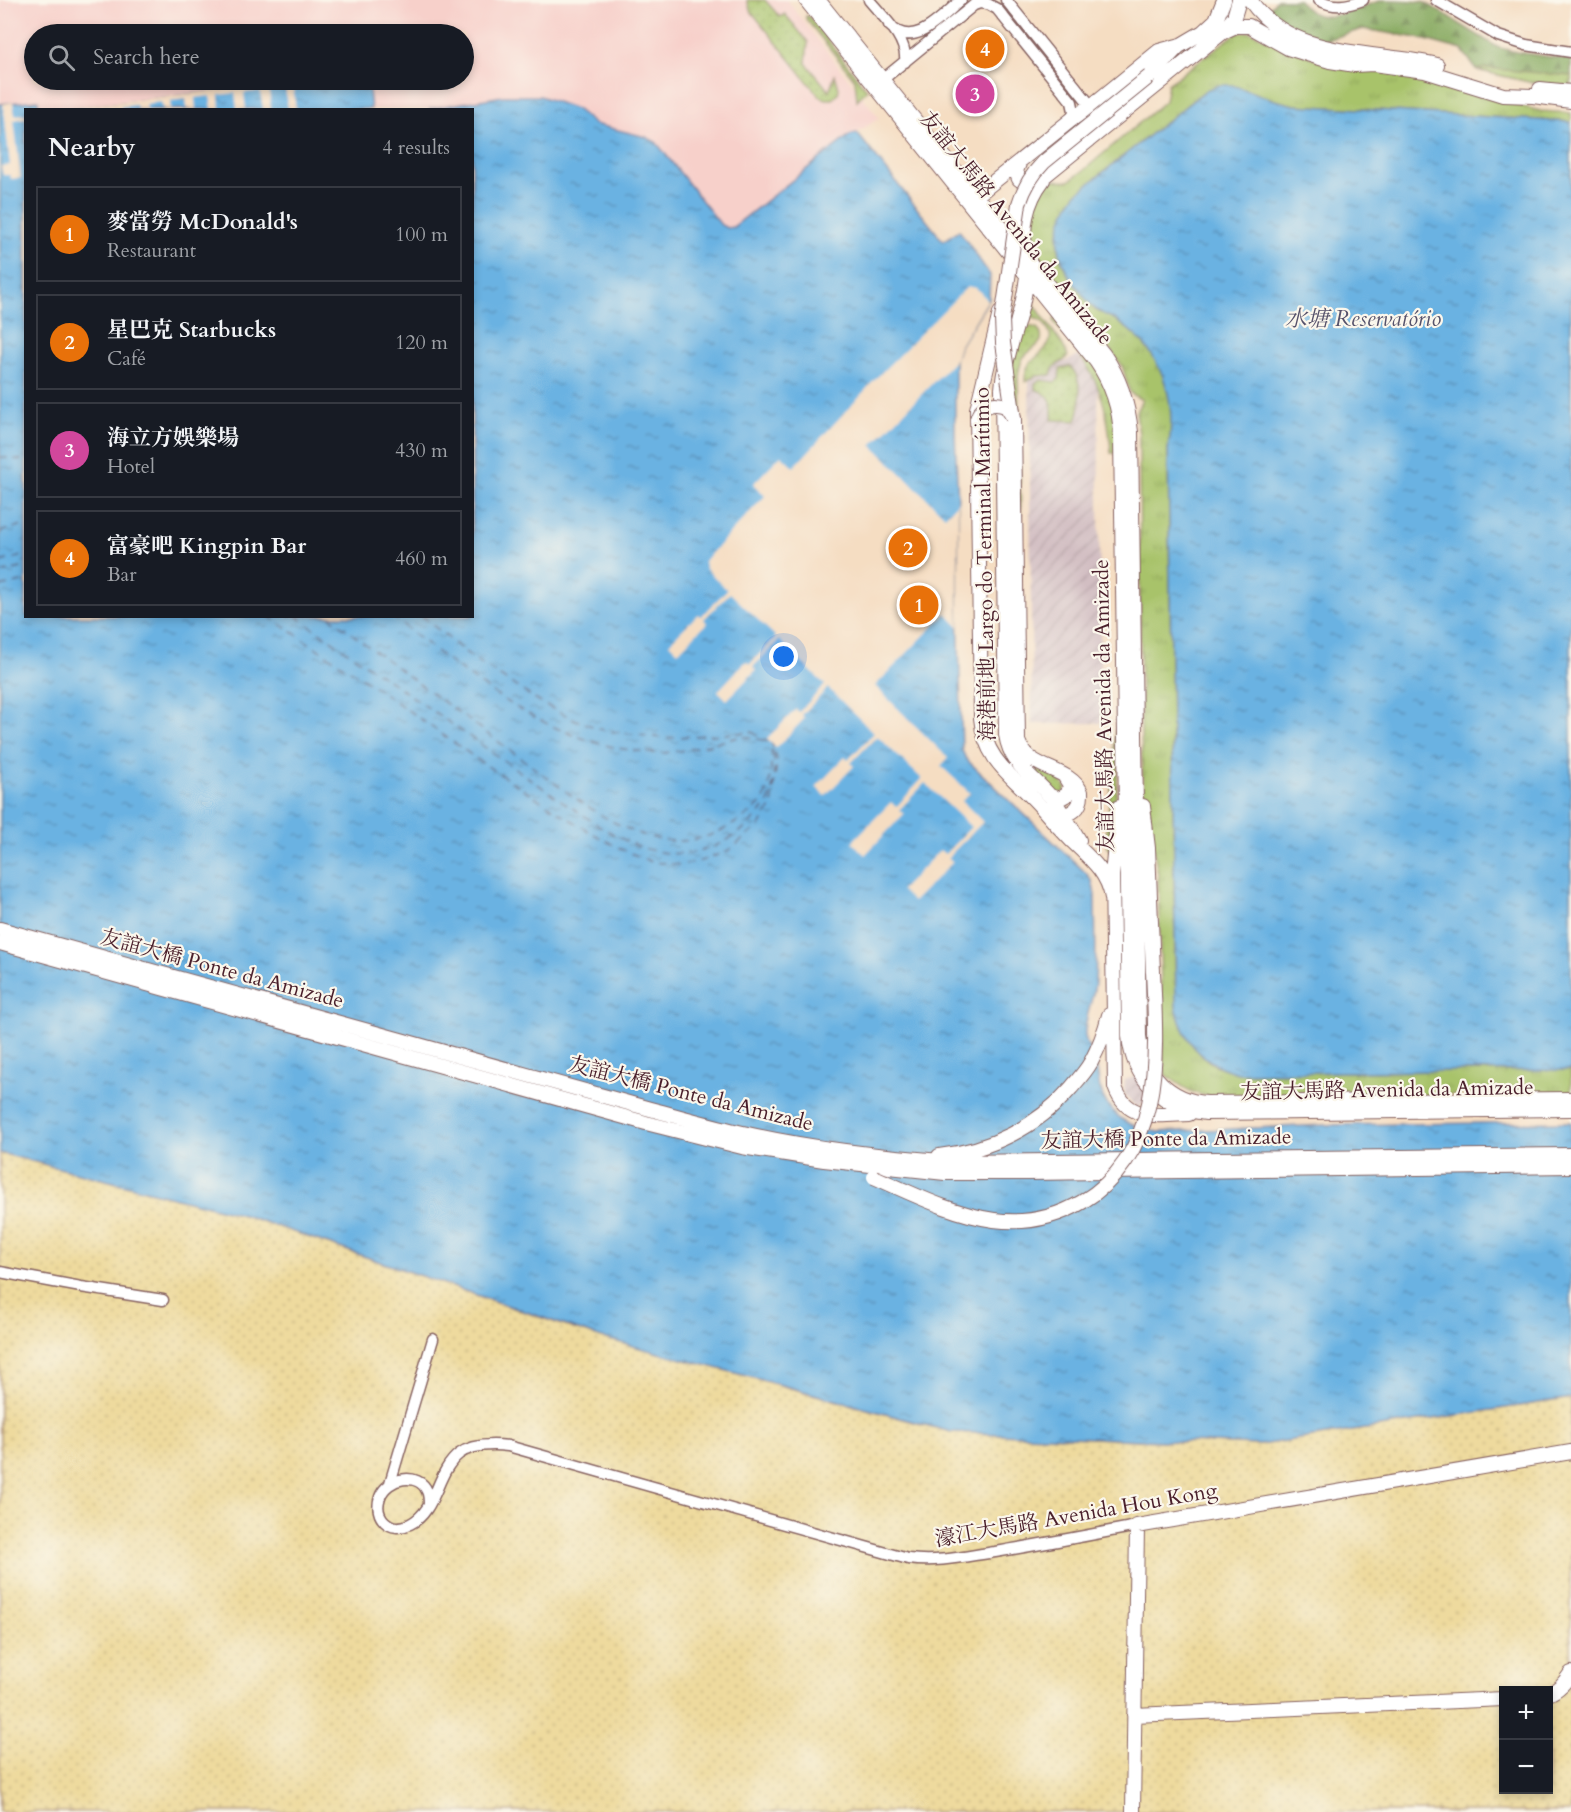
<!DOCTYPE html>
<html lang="en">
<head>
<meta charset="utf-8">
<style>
  body { margin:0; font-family:Cardo,"Noto Serif SC",serif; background:#242831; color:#f1f3f6 }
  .controls { position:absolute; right:18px; bottom:18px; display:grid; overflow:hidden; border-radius:0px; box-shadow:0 3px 9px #0003 }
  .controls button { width:54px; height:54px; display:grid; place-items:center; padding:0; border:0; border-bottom:2px solid #363941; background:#171b24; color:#f1f3f6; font:30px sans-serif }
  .you { position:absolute; left:784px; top:657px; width:21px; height:21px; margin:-15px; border:4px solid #fff; border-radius:50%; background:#1a73e8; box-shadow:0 0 0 9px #1a73e833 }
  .badge { display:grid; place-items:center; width:39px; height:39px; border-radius:50%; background:#ea580c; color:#fff; font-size:20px; font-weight:700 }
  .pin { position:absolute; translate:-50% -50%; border:3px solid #fff; box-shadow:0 2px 6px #0006 }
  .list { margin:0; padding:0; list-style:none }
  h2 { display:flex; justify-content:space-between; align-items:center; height:78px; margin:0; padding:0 24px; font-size:26px }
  h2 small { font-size:20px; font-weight:400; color:#9ea1a6 }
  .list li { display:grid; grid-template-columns:39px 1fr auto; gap:18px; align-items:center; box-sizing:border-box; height:96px; margin:0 12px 12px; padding:0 12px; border:2px solid #363941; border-radius:0px }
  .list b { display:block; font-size:22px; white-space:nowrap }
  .list p { margin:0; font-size:20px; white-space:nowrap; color:#9ea1a6 }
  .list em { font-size:20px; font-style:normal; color:#9ea1a6 }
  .icon { flex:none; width:33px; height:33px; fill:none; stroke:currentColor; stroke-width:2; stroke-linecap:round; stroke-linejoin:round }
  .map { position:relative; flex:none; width:1571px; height:1812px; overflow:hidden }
  .search { position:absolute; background:#171b24; box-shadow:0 3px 9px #0003; left:24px; top:24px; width:450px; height:66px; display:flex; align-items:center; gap:15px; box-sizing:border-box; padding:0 21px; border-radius:33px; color:#9ea1a6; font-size:22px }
  .panel { position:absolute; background:#171b24; box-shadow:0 3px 9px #0003; left:24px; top:108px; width:450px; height:510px; border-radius:0px }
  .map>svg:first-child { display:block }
  .built { fill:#f7d0ca }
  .industrial { fill:url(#industrial-furrows) }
  .grass { fill:url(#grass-dots); stroke:#79714a; stroke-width:1.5 }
  .forest { fill:url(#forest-firs); stroke:#686444; stroke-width:1.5 }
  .sand { fill:url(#sand-dots); stroke:#9c7c64; stroke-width:1.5; fill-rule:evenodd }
  .park { fill:url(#park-tufts); stroke:#79714a; stroke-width:1.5 }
  .water { fill:url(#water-ripples); stroke:#5a6886; stroke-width:1.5 }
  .pier { fill:#f5ddc2 }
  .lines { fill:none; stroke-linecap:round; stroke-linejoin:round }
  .ferry { stroke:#56526b; stroke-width:1.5; stroke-dasharray:8 6; stroke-linecap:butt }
  .minor-casing { stroke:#866260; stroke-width:13 }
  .major-casing { stroke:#866260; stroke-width:16 }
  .minor { stroke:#fff; stroke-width:10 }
  .major { stroke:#fff; stroke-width:14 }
  .major-bridge-casing { stroke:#866260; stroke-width:16; stroke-linecap:butt }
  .major-bridge { stroke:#fff; stroke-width:14 }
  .labels { text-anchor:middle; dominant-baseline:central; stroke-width:4.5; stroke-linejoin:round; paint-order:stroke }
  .street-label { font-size:21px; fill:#4a1f2b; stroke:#fbf7ec }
  .water-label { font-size:22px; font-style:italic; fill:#56526b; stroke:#fbf7ec }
</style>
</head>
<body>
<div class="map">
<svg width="1571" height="1812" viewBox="0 0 1571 1812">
  <defs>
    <pattern id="industrial-furrows" width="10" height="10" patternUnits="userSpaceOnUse" patternTransform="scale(1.5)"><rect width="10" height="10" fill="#d2bec2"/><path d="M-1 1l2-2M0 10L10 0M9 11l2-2" fill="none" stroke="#b6a3a7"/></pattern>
    <pattern id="grass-dots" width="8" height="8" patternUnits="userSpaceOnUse" patternTransform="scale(1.5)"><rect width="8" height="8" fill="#a8c36a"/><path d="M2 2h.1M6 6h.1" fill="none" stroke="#92a75c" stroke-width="1.8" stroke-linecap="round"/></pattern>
    <pattern id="forest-firs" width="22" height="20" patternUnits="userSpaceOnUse" patternTransform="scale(1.5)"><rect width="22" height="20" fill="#86a95e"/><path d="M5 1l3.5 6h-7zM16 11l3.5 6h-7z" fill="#70894e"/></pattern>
    <pattern id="sand-dots" width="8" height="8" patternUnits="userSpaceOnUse" patternTransform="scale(1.5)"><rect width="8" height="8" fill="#eeda9e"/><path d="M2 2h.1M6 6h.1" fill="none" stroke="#cebb88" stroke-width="1.8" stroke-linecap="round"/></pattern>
    <pattern id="park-tufts" width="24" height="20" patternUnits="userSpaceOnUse" patternTransform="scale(1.5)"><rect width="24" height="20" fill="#a8c36a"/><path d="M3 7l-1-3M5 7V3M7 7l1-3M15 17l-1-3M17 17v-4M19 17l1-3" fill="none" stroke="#92a75c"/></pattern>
    <pattern id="water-ripples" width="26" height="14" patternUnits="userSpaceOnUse" patternTransform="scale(1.5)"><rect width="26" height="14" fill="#6bb2e2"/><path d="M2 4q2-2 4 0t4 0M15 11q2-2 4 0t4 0" fill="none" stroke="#5a90b7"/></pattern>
  </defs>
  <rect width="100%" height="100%" fill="#fbf7ec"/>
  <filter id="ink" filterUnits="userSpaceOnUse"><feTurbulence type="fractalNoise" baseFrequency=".0167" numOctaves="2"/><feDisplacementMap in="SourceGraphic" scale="12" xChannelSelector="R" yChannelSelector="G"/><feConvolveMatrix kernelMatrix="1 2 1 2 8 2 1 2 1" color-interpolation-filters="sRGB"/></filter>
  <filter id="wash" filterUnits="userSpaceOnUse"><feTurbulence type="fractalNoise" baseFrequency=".008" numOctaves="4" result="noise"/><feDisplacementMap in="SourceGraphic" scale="24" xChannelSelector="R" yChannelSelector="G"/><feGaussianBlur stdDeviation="1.35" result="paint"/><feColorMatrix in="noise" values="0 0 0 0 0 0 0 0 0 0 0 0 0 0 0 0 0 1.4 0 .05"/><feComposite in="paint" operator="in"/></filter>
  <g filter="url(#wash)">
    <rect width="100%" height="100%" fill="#f5ddc2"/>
    <path class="built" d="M 0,0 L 787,0 L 879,118 L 857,133 L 850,135 L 733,227 L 727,228 L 721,225 L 646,137 L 594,124 L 576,109 L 503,96 L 429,109 L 371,109 L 368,80 L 464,80 L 464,34 L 34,34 L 34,80 L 303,80 L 246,110 L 39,109 L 37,100 L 14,102 L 26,118 L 2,104 L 0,104 Z"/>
    <path class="industrial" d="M 1078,356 L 1098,382 L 1101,723 L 1032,724 L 1029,377 Z
      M 1140,1075 L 1153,1094 L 1138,1108 L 1125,1095 L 1124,1089 L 1125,1080 Z"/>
    <path class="grass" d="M 747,0 L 765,0 L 780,17 L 785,14 L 808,42 L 806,63 L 829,91 L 835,75 L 839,88 L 838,94 L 832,99 L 826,99 L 819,96 L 755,16 L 750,10 Z
      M 806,16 L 809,16 L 867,90 L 857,100 L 855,80 L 806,19 Z
      M 1030,298 L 1062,344 L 1068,356 C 1063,365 1054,361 1051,375 L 1037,376 L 1025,382 C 1025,377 1025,372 1027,368 C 1034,354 1062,346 1045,325 C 1040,318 1032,317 1024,320 Z
      M 1055,317 L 1094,362 L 1114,400 L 1122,454 L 1111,453 C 1108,396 1093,368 1056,325 L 1054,320 Z
      M 1028,326 L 1037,328 C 1050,344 1031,347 1023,358 C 1020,364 1019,371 1018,377 L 1021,527 L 1010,527 L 1013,740 C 1016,750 1021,758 1030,765 C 1041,773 1060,774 1066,789 L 1061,795 L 1056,795 C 1039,778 1019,764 1010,741 L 1007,390 C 1009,373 1011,334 1028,326 Z
      M 1070,366 C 1083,379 1082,405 1076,421 L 1052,420 C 1052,401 1053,396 1035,389 L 1035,383 L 1041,380 L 1055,382 L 1059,379 L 1060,369 Z
      M 1121,726 L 1112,854 L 1106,842 L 1106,833 L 1114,762 L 1115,731 Z"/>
    <path class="forest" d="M 1277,0 L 1299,0 C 1321,34 1357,5 1384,0 C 1397,0 1413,0 1426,3 L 1497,47 L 1516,52 L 1571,60 L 1571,86 L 1529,82 L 1477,70 L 1462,50 L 1418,38 L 1363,29 L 1319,42 L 1300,35 L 1265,12 Z"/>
    <path class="sand" d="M 0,1153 L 247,1216 L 574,1329 L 951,1432 L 1259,1445 L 1571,1398 L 1571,1812 L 0,1812 ZM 1504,1690 L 1548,1690 L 1548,1790 L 1504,1790 Z"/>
    <path class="park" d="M 1242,32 L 1250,32 L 1330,65 L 1417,75 L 1462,87 L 1520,106 L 1541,111 L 1571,113 L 1571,122 L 1294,105 C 1288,103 1281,102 1275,101 C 1247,92 1236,79 1206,90 L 1076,194 L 1058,236 L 1060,258 L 1070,278 L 1095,310 L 1113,318 L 1129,330 L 1143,343 L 1155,359 L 1164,377 L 1169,396 L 1172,416 L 1171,435 L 1168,450 L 1176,1006 C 1180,1028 1194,1054 1215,1065 C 1222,1068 1230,1070 1238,1073 L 1571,1070 L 1571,1093 L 1221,1098 C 1194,1095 1187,1091 1165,1074 L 1163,1057 L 1158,874 L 1143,788 L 1141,731 L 1139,434 L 1136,412 L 1142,400 L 1130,393 L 1122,365 L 1042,266 L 1033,244 L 1030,221 L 1035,199 L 1047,180 L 1069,181 L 1084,170 L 1165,101 L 1168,84 L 1234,35 Z
      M 1485,68 L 1571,76 L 1571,86 L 1529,82 L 1477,70 Z"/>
    <path class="water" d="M 302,80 L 368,80 L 371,109 L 60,110 Z
      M 1219,85 L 1232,85 L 1275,100 L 1294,105 L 1571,122 L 1571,1070 L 1238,1073 C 1202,1063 1183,1042 1176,1006 L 1168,450 C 1177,405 1165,359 1129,330 C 1123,325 1116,320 1110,317 C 1104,314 1098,312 1094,308 C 1088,303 1084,296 1079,290 C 1054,259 1051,228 1076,194 L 1206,90 Z
      M 503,96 L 540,96 L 576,109 L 594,124 L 646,137 L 656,142 L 721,225 L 727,228 L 733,227 L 850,135 L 857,133 L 943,241 L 959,230 L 990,275 L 989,299 L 959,347 L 955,360 L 955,433 L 958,502 L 958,605 L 962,750 L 966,759 L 1086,873 L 1092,881 L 1095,894 C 1095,923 1097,952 1095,981 C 1094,999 1084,1018 1085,1035 C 1086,1046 1094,1055 1096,1065 C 1098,1072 1098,1080 1100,1088 C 1108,1117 1131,1127 1158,1132 L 1327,1125 L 1571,1122 L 1571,1398 L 1259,1445 L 951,1432 L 785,1386 L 602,1338 L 247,1216 L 0,1153 L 0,104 L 38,100 L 39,109 L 26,110 L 26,616 L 472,616 L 472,110 L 429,109 Z"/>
    <path class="pier" d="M 303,80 L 304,86 L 293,87 L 296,109 L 288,109 L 285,87 L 269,89 L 271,109 L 263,109 L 260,91 L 244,93 L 246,109 L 237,109 L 235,93 L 219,95 L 220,109 L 212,109 L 210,96 L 195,98 L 196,109 L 187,109 L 186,99 L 170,101 L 171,109 L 163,109 L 161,102 L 146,104 L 146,109 L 137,109 L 136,105 L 121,107 L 121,109 L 112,109 L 111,108 L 60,109 Z
      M 13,102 L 15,115 L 25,114 L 26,118 L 14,120 L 21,178 L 11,179 L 10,175 L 3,175 L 1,166 L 10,165 L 3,104 Z
      M 971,287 L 976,288 L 988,300 L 959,347 L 955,360 L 872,445 L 945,516 L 958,502 L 958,605 L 959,627 L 946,613 L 875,686 L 948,758 L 941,766 L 970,793 L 962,801 L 983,822 L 948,857 L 953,862 L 913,902 L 901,890 L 940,850 L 945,854 L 971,827 L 925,783 L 899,810 L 904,814 L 865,855 L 852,842 L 891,802 L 896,807 L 922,779 L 877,736 L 851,763 L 854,766 L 825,796 L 816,787 L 845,757 L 848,760 L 874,733 L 828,688 L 802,715 L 805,718 L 776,748 L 767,739 L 796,709 L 799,712 L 825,685 L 779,640 L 753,667 L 756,670 L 727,700 L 718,691 L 746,661 L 750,664 L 776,637 L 730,593 L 704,619 L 707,623 L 678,652 L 669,643 L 698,614 L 701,616 L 727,590 L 705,568 L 704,561 L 765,496 L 753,484 L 781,455 L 794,467 L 882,372 L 966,288 Z"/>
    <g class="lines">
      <path class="ferry" d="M 0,457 L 26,461
        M 0,532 L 26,524
        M 0,562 L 26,555
        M 0,573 L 26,567
        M 0,587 L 26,581
        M 268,616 L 368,682 L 484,764 L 590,832 L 621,849 L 652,862 L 681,865 L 704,860 L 728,851 L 760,826 L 772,806 L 777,759 L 772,744
        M 296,616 L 565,803 C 596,823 630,850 668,853 C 703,857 740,838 761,812 C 764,808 767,805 769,801 C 774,786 776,765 773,750
        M 329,616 L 364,643 C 416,682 469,720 522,759 C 561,787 606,826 654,838 C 685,846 714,837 740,820 C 749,815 759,807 764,799 C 772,783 771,763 772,745
        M 392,616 C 463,673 538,736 630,750 C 640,751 652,754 662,753 C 688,751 714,743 739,737 L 752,737 L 771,743
        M 422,616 L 470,656 L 541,703 L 576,720 L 606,731 L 664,738 L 752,732 L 768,742"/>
    </g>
  </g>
  <g filter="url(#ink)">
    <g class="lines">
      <defs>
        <path id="minor" d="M 869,0 C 883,17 908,39 905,62
          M 1006,0 L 1088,102 L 1092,104 L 1095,103
          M 1319,0 C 1334,8 1347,6 1363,0
          M 1436,0 L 1498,36 L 1526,45 L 1571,52
          M 988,4 L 997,9 L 1072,102 L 1074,111 L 1071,120
          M 889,25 C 914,51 942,16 961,0
          M 882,80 L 974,5 L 980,3 L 987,4
          M 0,1272 L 81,1287 L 163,1300
          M 390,1483 L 433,1339
          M 429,1505 C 429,1500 429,1495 427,1491 C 419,1472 387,1477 380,1497 C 373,1517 390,1534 410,1524 C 437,1511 436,1472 459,1454 C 473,1444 491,1444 508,1446 L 908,1559 C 938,1563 966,1556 995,1552 C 1043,1544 1090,1535 1137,1526"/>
        <path id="major" d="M 806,0 L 1096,361 C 1112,384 1120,408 1121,436 L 1129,1036 C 1133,1079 1164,1109 1206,1113 L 1571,1109
          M 818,0 L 1104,355 C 1120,378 1128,403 1131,432 L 1139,1036 C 1143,1073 1170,1101 1207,1103 L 1571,1099
          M 1250,0 C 1291,60 1374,50 1437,65
          M 1223,32 L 1236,26 L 1249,26 L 1288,48 L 1330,61 L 1355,65 L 1373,64 L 1425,71 L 1503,95 L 1533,96 L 1571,101
          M 1150,76 L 1180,45
          M 1540,89 L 1571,92
          M 1020,161 L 1016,171 L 1019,179 L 1026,184 L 1037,182 L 1223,32 L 1234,17 L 1239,0
          M 976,196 L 1071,120 L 1095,103 L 1159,51 L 1181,45 L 1203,32 L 1216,20 L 1224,0
          M 1027,258 C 1020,231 1026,202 1043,180
          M 1027,275 C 1024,314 1005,350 1002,389 L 1006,735 C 1011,766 1031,774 1050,796 C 1061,809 1070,825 1079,840
          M 1000,313 L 977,409 L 981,718 C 985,763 1015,777 1042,808 C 1052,820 1062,831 1073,842 C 1091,859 1108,873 1112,898
          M 1014,419 L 1018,741 C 1028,771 1069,766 1081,792 C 1082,808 1071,818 1054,814
          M 1050,796 L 1059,799 L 1068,794 L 1070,785 L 1065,777
          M 1143,806 L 1148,848 L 1153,972
          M 1119,807 L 1112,875 L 1115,1087 C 1127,1122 1159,1115 1189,1114
          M 0,929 L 650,1109 C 681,1117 712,1126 743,1133 C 813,1149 884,1157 956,1162 L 1571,1155
          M 0,943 L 646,1123 L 742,1147 L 824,1160 L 945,1173 L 1028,1173 L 1571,1166
          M 939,1156 C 991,1150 1037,1127 1071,1088 C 1078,1080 1086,1071 1091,1062 C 1099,1047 1105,1031 1109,1015
          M 1548,1694 C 1559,1690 1565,1682 1571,1673
          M 1134,1715 L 1504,1699
          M 1133,1812 L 1137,1526 L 1571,1452"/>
      </defs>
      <use href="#minor" class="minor-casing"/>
      <use href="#major" class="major-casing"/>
      <use href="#minor" class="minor"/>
      <use href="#major" class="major"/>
      <defs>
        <path id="major-bridge" d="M 977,419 C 981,405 993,401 1006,406 L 1013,417
          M 1014,419 L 1003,343 L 1002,319 L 1019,204 C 1024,188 1032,174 1044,162 L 1150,76
          M 874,1177 C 913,1194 952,1214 994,1220 C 1024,1224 1055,1218 1082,1202 C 1164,1153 1157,1055 1153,972"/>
      </defs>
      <use href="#major-bridge" class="major-bridge-casing"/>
      <use href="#major-bridge" class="major-bridge"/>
    </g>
  </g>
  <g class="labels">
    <g class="street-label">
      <text transform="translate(1016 228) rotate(51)">友誼大馬路 Avenida da Amizade</text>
      <text transform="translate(985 564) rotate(-91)">海港前地 Largo do Terminal Marítimio</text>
      <text transform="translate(1104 706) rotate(-91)">友誼大馬路 Avenida da Amizade</text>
      <text transform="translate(222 969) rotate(15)">友誼大橋 Ponte da Amizade</text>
      <text transform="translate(1387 1090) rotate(-1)">友誼大馬路 Avenida da Amizade</text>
      <text transform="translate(691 1094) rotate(14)">友誼大橋 Ponte da Amizade</text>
      <text transform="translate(1166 1139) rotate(-1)">友誼大橋 Ponte da Amizade</text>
      <text transform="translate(1076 1515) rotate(-10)">濠江大馬路 Avenida Hou Kong</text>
    </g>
    <g class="water-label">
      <text x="1363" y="319">水塘 Reservatório</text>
    </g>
  </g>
</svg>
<div class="controls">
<button>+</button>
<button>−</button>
</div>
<div class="you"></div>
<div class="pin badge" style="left:919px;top:605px;background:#e8710a">1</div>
<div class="pin badge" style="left:908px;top:548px;background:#e8710a">2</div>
<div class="pin badge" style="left:975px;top:94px;background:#d1479c">3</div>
<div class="pin badge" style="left:985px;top:49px;background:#e8710a">4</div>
<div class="search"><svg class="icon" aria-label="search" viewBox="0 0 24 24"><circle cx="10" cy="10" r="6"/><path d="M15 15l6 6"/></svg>Search here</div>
<section class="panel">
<h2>Nearby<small>4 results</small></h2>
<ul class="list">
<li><span class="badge" style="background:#e8710a">1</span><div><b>麥當勞 McDonald's</b><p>Restaurant</p></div><em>100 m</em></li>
<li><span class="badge" style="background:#e8710a">2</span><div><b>星巴克 Starbucks</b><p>Café</p></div><em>120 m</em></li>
<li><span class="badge" style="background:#d1479c">3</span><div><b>海立方娛樂場</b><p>Hotel</p></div><em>430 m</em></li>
<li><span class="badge" style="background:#e8710a">4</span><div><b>富豪吧 Kingpin Bar</b><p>Bar</p></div><em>460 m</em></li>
</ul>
</section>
</div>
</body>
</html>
